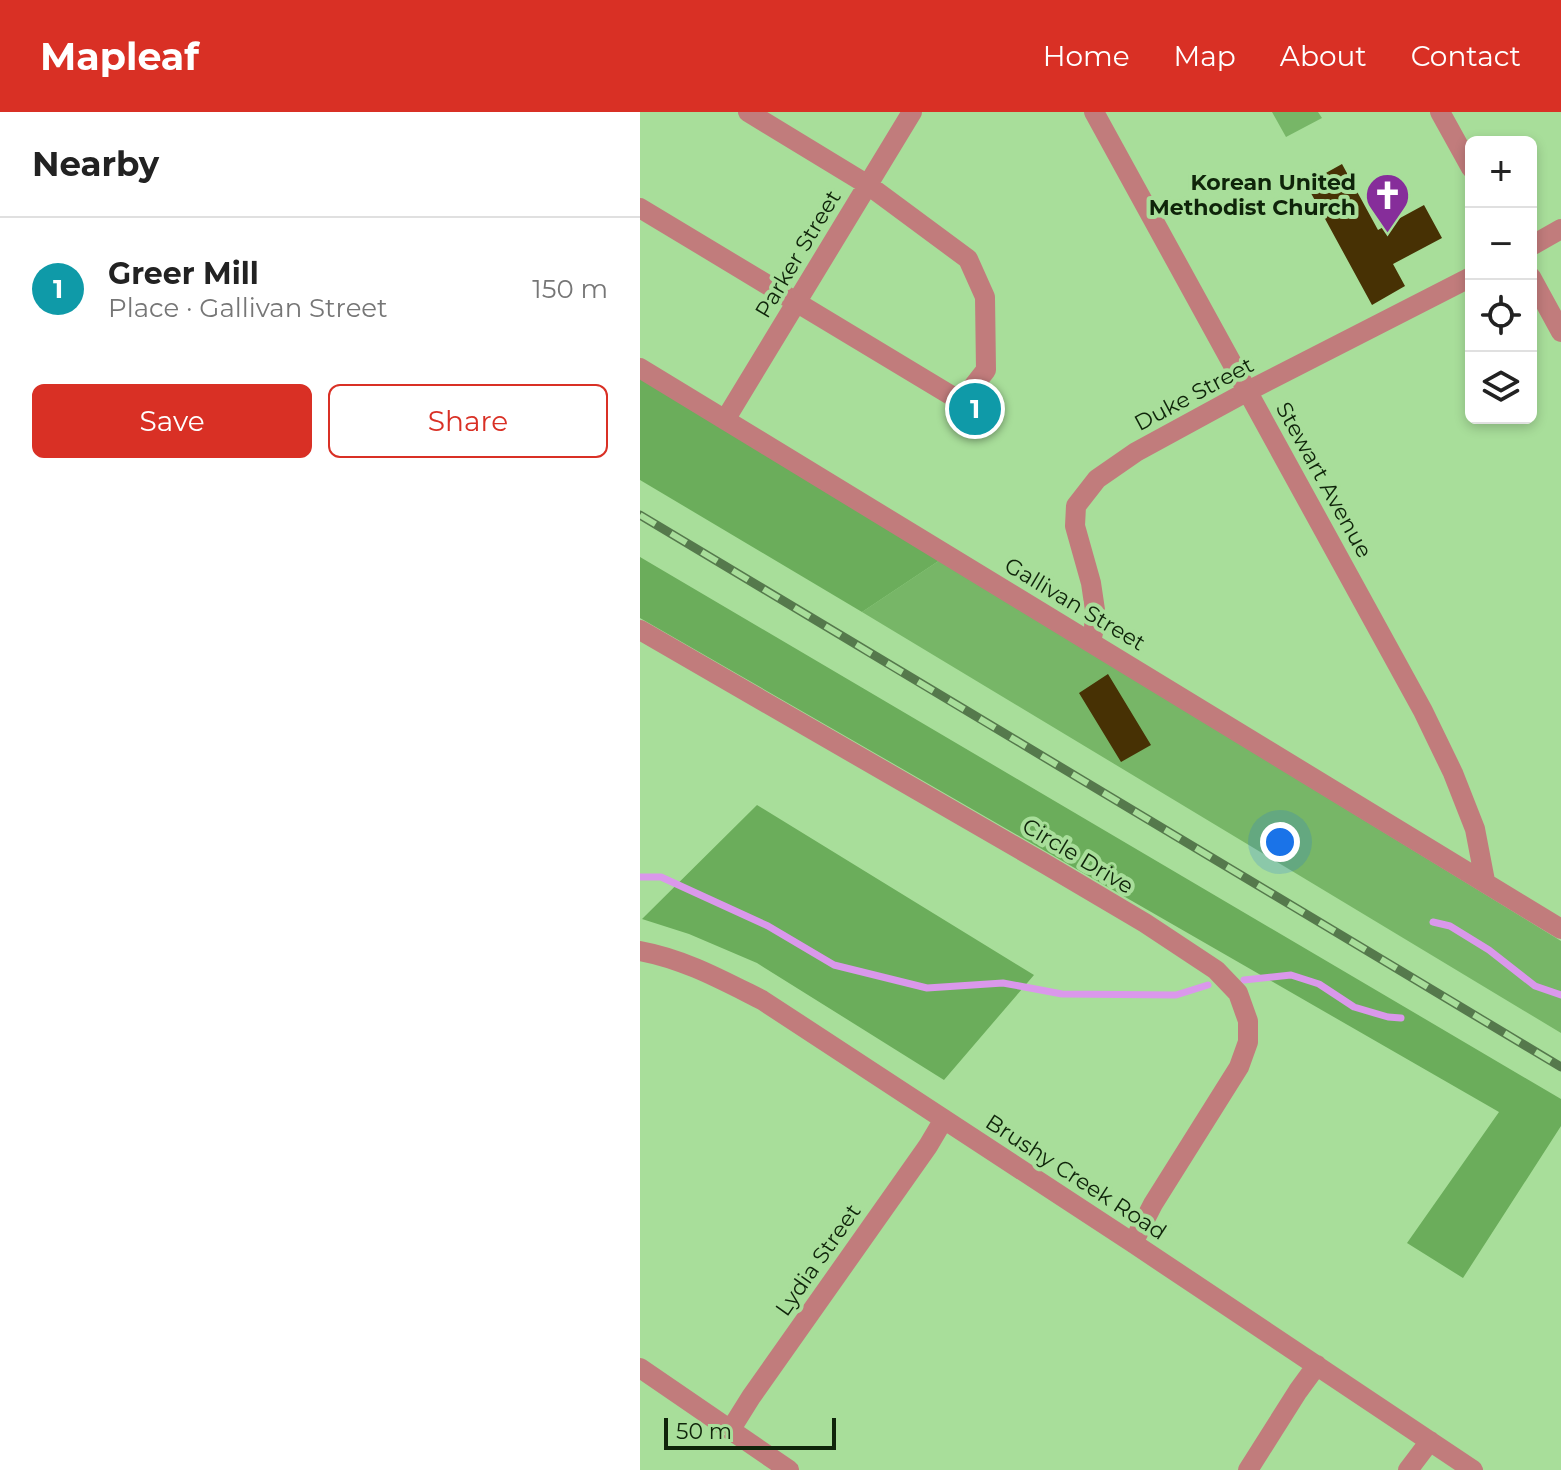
<!DOCTYPE html>
<html lang="en">
<head>
<meta charset="utf-8">
<style>
  body { margin:0; font-family:Montserrat,sans-serif; background:#f6f6f6; color:#222 }
  .controls { position:absolute; right:24px; top:24px; display:grid; overflow:hidden; border-radius:12px; box-shadow:0 4px 12px #0003 }
  .controls button { width:72px; height:72px; display:grid; place-items:center; padding:0; border:0; border-bottom:2px solid #e0e0e0; background:#fff; color:#222; font:40px sans-serif }
  .scale { position:absolute; left:24px; bottom:20px; width:172px; box-sizing:border-box; padding-left:8px; border:4px solid #0f240a; border-top:0; font-size:22px; line-height:28px; white-space:nowrap; color:#0f240a; -webkit-text-stroke:6px #a8de9a; paint-order:stroke }
  .you { position:absolute; left:640px; top:730px; width:28px; height:28px; margin:-20px; border:6px solid #fff; border-radius:50%; background:#1a73e8; box-shadow:0 0 0 12px #1a73e833 }
  .badge { display:grid; place-items:center; width:52px; height:52px; border-radius:50%; background:#d93025; color:#fff; font-size:26px; font-weight:700 }
  .pin { position:absolute; translate:-50% -50%; border:4px solid #fff; box-shadow:0 2px 8px #0006 }
  .list { margin:0; padding:0; list-style:none }
  h2 { display:flex; justify-content:space-between; align-items:center; height:104px; margin:0; padding:0 32px; font-size:34px }
  h2 small { font-size:26px; font-weight:400; color:#767676 }
  .list li { display:grid; grid-template-columns:52px 1fr auto; gap:24px; align-items:center; box-sizing:border-box; height:144px; padding:0 32px; border-top:2px solid #e0e0e0 }
  .list b { display:block; font-size:30px; white-space:nowrap }
  .list p { margin:0; font-size:26px; white-space:nowrap; color:#767676 }
  .list em { font-size:26px; font-style:normal; color:#767676 }
  .actions { display:flex; gap:16px; padding:24px 32px }
  .actions a { flex:1; padding:18px 0; border:2px solid #d93025; border-radius:12px; text-align:center; font-size:28px; color:#d93025 }
  .actions .main { background:#d93025; color:#fff }
  .icon { flex:none; width:44px; height:44px; fill:none; stroke:currentColor; stroke-width:2; stroke-linecap:round; stroke-linejoin:round }
  .map { position:relative; flex:none; width:921px; height:1358px; overflow:hidden }
  header { display:flex; align-items:center; gap:48px; box-sizing:border-box; height:112px; padding:0 40px; background:#d93025; color:#fff }
  header strong { font-size:38px }
  nav { display:flex; gap:44px; margin-inline-start:auto; font-size:28px }
  main { display:flex }
  aside { flex:1; background:#fff }
  .map>svg:first-child { display:block }
  .green { fill:#77b667 }
  .forest { fill:#6bad5b }
  .lines { fill:none; stroke-linecap:round; stroke-linejoin:round }
  .stream { stroke:#da98eb; stroke-width:7 }
  .building { fill:#473104 }
  .minor { stroke:#c17c7c; stroke-width:20 }
  .rail-casing { stroke:#55794c; stroke-width:9 }
  .rail { stroke:#a8de9a; stroke-width:6; stroke-dasharray:18; stroke-linecap:butt }
  .labels { text-anchor:middle; dominant-baseline:central; stroke-width:8; stroke-linejoin:round; paint-order:stroke }
  .poi-label { font-size:22px; font-weight:bold; fill:#0f240a; stroke:#a8de9a; text-anchor:end }
  .street-label { font-size:22px; fill:#0f240a; stroke:#a8de9a }
</style>
</head>
<body>
<header>
<strong>Mapleaf</strong>
<nav><a>Home</a><a>Map</a><a>About</a><a>Contact</a></nav>
</header>
<main>
<aside>
<h2>Nearby<small></small></h2>
<ul class="list">
<li><span class="badge" style="background:#0f9aa8">1</span><div><b>Greer Mill</b><p>Place · Gallivan Street</p></div><em>150 m</em></li>
</ul>
<div class="actions"><a class="main">Save</a><a>Share</a></div>
</aside>
<div class="map">
<svg width="921" height="1358" viewBox="0 0 921 1358">
  <rect width="100%" height="100%" fill="#a8de9a"/>
  <path class="green" d="M 632,0 L 678,0 L 682,6 L 646,25 Z
    M 300,448 L 921,829 L 921,921 L 222,500 Z"/>
  <path class="forest" d="M 0,264 L 300,448 L 222,500 L 0,368 Z
    M 0,445 L 921,987 L 921,1014 L 823,1166 L 767,1131 L 859,1000 L 0,506 Z
    M 117,693 L 394,863 L 304,968 L 117,851 L 49,822 L 2,807 Z"/>
  <g class="lines">
    <path class="stream" d="M 0,765 L 21,765 L 128,814 L 194,853 L 287,876 L 363,871 L 422,882 L 536,883 L 568,873
      M 793,810 L 810,814 L 849,838 L 895,874 L 921,883
      M 604,868 L 651,863 L 679,872 L 714,895 L 748,905 L 761,906"/>
  </g>
  <path class="building" d="M 702,52 L 738,118 L 784,93 L 802,126 L 753,152 L 765,174 L 732,193 L 666,72 Z
    M 468,562 L 511,633 L 481,650 L 439,581 Z"/>
  <g class="lines">
    <path class="minor" d="M 454,0 L 783,599 L 813,661 L 835,717 L 845,769
      M 800,0 L 831,56
      M 0,96 L 317,287 L 328,281 L 346,258 L 345,185 L 328,147 L 228,73 L 108,0
      M 891,134 L 921,117
      M 891,165 L 921,220
      M 0,256 L 921,817
      M 85,308 L 272,0
      M 0,518 L 407,753 L 505,811 L 576,858 L 598,881 L 608,909 L 608,930 L 599,955 L 513,1092 L 493,1131
      M 451,530 L 454,516 L 455,498 L 451,471 L 435,414 L 436,394 L 457,367 L 496,340 L 608,279 L 831,165
      M 0,839 C 44,847 82,868 122,888 L 493,1131 L 833,1358
      M 0,1256 L 149,1358
      M 91,1317 L 111,1285 L 288,1034 L 304,1007
      M 608,1358 L 658,1279 L 677,1253
      M 768,1358 L 790,1329"/>
    <defs>
      <path id="rail" d="M 0,403 L 921,955"/>
    </defs>
    <use href="#rail" class="rail-casing"/>
    <use href="#rail" class="rail"/>
  </g>
  <defs>
    <symbol id="church-pin" viewBox="-11 -11 22 30"><path d="M0 17L-7.5 6A9.5 9.5 0 1 1 7.5 6Z" fill="#862d9a" stroke="#a8de9a"/><path d="M-1.2-6h2.4v3.5h3.3v2.4h-3.3V6h-2.4V-.1h-3.3v-2.4h3.3Z" fill="#fff"/></symbol>
  </defs>
  <g fill-rule="evenodd">
    <use href="#church-pin" x="722" y="58" width="51" height="69"/>
  </g>
  <g class="labels">
    <g class="poi-label">
      <text x="716" y="70">Korean United<tspan x="716" dy="25">Methodist Church</tspan></text>
    </g>
    <g class="street-label">
      <text transform="translate(158 142) rotate(-59)">Parker Street</text>
      <text transform="translate(554 282) rotate(-28)">Duke Street</text>
      <text transform="translate(684 368) rotate(61)">Stewart Avenue</text>
      <text transform="translate(435 492) rotate(31)">Gallivan Street</text>
      <text transform="translate(438 744) rotate(31)">Circle Drive</text>
      <text transform="translate(436 1065) rotate(33)">Brushy Creek Road</text>
      <text transform="translate(178 1148) rotate(-55)">Lydia Street</text>
    </g>
  </g>
</svg>
<div class="controls">
<button>+</button>
<button>−</button>
<button><svg class="icon" aria-label="locate" viewBox="0 0 24 24"><circle cx="12" cy="12" r="6"/><path d="M12 2v4M12 18v4M2 12h4M18 12h4"/></svg></button>
<button><svg class="icon" aria-label="layers" viewBox="0 0 24 24"><path d="M12 4l9 5-9 5-9-5zM3 14l9 5 9-5"/></svg></button>
</div>
<div class="scale">50 m</div>
<div class="you"></div>
<div class="pin badge" style="left:335px;top:297px;background:#0f9aa8">1</div>
</div>
</main>
</body>
</html>
